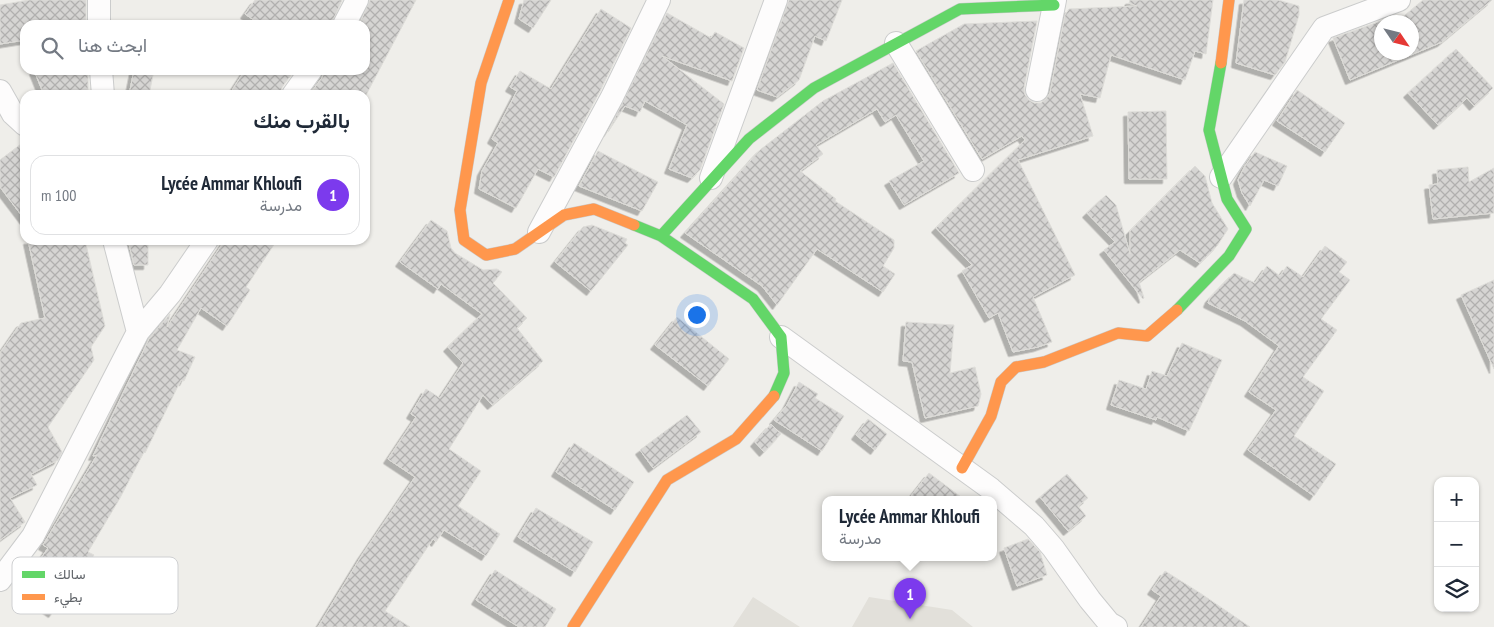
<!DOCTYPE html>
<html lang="ar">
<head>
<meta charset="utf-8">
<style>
  body { margin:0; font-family:"PT Sans Narrow",Vazirmatn,sans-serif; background:#f2f2f3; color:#1f2937; direction:rtl }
  .controls { position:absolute; right:15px; bottom:15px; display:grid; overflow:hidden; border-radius:10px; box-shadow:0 1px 4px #0004 }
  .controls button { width:45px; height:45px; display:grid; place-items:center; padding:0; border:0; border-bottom:1px solid #e0e1e3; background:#fff; color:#1f2937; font:25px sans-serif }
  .compass { position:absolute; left:1374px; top:15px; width:45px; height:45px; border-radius:50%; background:#fff; box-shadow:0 1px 4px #0004; rotate:125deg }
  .you { position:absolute; left:696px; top:314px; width:18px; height:18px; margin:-12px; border:4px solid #fff; border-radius:50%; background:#1a73e8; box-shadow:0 0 0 8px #1a73e833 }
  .badge { display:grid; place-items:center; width:32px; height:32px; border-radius:50%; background:#7c3aed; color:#fff; font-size:16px; font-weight:700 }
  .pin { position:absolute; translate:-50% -41px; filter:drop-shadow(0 1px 2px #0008) }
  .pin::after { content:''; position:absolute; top:26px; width:18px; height:15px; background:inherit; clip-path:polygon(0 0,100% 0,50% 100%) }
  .popup { position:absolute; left:822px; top:496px; width:175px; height:65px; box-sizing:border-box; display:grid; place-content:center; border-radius:10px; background:#fff; filter:drop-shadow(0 1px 4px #0005); font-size:16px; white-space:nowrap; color:#747a83 }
  .popup b { font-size:19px; color:#1f2937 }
  .popup::after { content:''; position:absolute; left:50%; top:100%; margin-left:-10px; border:10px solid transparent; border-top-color:#fff }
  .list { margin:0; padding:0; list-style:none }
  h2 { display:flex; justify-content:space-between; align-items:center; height:65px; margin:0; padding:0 20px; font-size:21px }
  h2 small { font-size:16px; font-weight:400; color:#747a83 }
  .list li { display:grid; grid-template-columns:32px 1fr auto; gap:15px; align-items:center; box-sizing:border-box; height:80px; margin:0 10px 10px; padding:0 10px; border:1px solid #e0e1e3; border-radius:15px }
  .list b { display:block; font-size:19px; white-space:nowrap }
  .list p { margin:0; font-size:16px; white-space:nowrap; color:#747a83 }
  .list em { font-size:16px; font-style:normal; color:#747a83 }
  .icon { flex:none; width:28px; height:28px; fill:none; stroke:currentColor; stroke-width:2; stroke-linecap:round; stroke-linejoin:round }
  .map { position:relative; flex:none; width:1494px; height:627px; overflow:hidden; direction:ltr }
  .search { position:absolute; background:#fff; box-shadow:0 1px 4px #0004; left:20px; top:20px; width:350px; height:55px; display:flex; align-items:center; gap:12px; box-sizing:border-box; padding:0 18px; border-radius:15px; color:#747a83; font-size:19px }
  .panel { position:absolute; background:#fff; box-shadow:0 1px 4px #0004; left:20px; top:90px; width:350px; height:155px; border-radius:15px; direction:rtl }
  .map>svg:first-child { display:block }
  .education { fill:#e2e0da }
  .building { fill:url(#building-cross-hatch); stroke:#deddd9; filter:url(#shadow) }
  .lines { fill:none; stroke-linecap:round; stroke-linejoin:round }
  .street-casing { stroke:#cbcccc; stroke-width:24 }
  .fast-casing { stroke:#cacacb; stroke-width:12 }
  .slow-casing { stroke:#cacacb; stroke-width:12 }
  .street { stroke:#fdfcfc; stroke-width:22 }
  .fast { stroke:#63d668; stroke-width:11 }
  .slow { stroke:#ff974d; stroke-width:11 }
  .key { fill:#fff; stroke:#cfd0d2; stroke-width:1 }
  .key-label { font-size:14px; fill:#5f6368 }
</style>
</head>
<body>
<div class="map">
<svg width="1494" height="627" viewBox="0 0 1494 627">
  <defs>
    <pattern id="building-cross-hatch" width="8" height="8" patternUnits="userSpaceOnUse" patternTransform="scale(1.25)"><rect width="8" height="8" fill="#d6d5d3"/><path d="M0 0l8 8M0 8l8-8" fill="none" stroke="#b1b0af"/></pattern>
    <filter id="shadow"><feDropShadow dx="-4.5" dy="4.5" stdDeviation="0" flood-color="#0004"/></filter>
  </defs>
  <rect width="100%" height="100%" fill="#efeeea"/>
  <path class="education" d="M 753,597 L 800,627 L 733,627 Z
    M 869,597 L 952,610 L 973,627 L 852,627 Z"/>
  <path class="building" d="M 29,0 L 86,0 L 86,25 L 25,25 L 25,40 L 0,44 L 0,5 Z
    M 255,0 L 342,0 L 331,25 L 261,25 L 245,14 Z
    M 370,0 L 416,0 L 365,97 L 365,95 L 309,95 L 322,78 L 324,70 L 365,70 L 365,25 L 359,25 Z
    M 524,0 L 551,0 L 533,28 L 519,19 Z
    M 789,0 L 842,0 L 826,41 L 815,36 L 799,80 L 777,97 L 757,90 Z
    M 1130,0 L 1213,0 L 1206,54 L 1195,51 L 1185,80 L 1111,55 L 1100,98 L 1080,94 L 1093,136 L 1018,160 L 1075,275 L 1033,297 L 1052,342 L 1038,347 L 1013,352 L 998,313 L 989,318 L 962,271 L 972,265 L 936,228 L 1025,140 L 1022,136 L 982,159 L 916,51 L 964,24 L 1037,21 L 1024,88 L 1025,95 L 1029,100 L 1034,103 L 1041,103 L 1046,99 L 1050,93 L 1065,15 L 1069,9 L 1137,6 L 1129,3 Z
    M 1244,0 L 1278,0 L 1299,6 L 1299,15 L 1285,62 L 1275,75 L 1236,63 Z
    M 1423,0 L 1492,0 L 1442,42 L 1350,80 L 1333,38 L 1381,21 L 1382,52 L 1412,52 L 1412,22 L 1397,22 Z
    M 601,9 L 631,28 L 600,91 L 554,177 L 538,169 L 516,208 L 479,189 L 482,171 L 498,143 L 492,139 L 517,91 L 510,87 L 520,71 L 551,89 Z
    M 667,13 L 711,38 L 715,32 L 744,48 L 732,81 L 662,56 L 724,104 L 700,170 L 692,178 L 669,169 L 687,125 L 645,101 L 640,112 L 625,106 L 608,132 Z
    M 1456,49 L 1493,88 L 1474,106 L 1467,98 L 1438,125 L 1408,93 Z
    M 893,63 L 959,173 L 904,205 L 889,181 L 924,161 L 896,115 L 885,122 L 877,109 L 816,145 L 823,154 L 800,171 L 836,199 L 835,201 L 894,240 L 894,248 L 883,266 L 895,274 L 883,292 L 817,249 L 777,305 L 762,286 L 685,233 L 760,150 L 823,101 Z
    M 34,70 L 88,70 L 88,95 L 44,95 Z
    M 134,70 L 154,70 L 149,95 L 129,95 Z
    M 245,70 L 295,70 L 282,87 L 280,95 L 229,95 Z
    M 1297,90 L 1345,123 L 1325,152 L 1277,121 Z
    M 1166,111 L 1167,179 L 1129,179 L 1128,112 Z
    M 25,141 L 25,220 L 0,187 L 0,160 Z
    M 598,151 L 658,182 L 642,211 L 579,186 Z
    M 1255,152 L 1287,166 L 1278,186 L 1264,180 L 1250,206 L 1242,193 L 1238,180 L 1245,166 Z
    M 1195,166 L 1205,176 L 1212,203 L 1228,229 L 1217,246 L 1200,263 L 1180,250 L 1139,282 L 1144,298 L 1143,299 L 1104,250 L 1115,242 L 1087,213 L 1106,195 L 1116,205 L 1130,254 L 1130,231 Z
    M 1468,167 L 1469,182 L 1494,168 L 1494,213 L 1433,219 L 1429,185 L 1438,184 L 1437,170 Z
    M 431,220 L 447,231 L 451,248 L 455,253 L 483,270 L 497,269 L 502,272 L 493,283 L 527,318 L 517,328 L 543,361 L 492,405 L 483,395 L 449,449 L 481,471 L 458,506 L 500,534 L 486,556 L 444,530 L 436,542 L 433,539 L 385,611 L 410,627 L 318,627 L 362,555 L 415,477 L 388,459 L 416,417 L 411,414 L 426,389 L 440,398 L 463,363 L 448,347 L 482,314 L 441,284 L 438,289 L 400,262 Z
    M 592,225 L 627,239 L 625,243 L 628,245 L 591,291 L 555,262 L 583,227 Z
    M 28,240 L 85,240 L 105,326 L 91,347 L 94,360 L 48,427 L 62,452 L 58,460 L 31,474 L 37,485 L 10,498 L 25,522 L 0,540 L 0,353 L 21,323 L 45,318 Z
    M 128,240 L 148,240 L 148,265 L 134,265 Z
    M 225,240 L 277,240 L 246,287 L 250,290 L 227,326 L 201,308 L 177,350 L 195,357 L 184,381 L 181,380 L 145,453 L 144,452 L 120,498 L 88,552 L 94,555 L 53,613 L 19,590 L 48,548 L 43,545 L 97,455 L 93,456 L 149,339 L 170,314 L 167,327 Z
    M 1325,246 L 1347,262 L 1339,272 L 1350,280 L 1321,319 L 1337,330 L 1303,377 L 1324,391 L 1294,436 L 1336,464 L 1314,496 L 1248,450 L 1276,410 L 1249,392 L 1279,346 L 1245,321 L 1208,303 L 1210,298 L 1234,273 L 1255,283 L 1267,266 L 1280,276 L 1287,266 L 1303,277 Z
    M 1494,280 L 1494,369 L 1461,295 Z
    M 677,317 L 729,359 L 708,386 L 655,345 Z
    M 906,322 L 954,325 L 950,373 L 975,367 L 981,394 L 978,406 L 925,418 L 912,362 L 903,361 Z
    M 1182,343 L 1222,360 L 1189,431 L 1157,417 L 1156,420 L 1111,405 L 1119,380 L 1146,389 L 1152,371 L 1167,376 Z
    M 799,382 L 818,394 L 815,398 L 844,416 L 822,451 L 774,420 L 787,405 Z
    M 687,415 L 701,432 L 653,468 L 640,450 Z
    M 868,419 L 887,434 L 875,450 L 856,435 Z
    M 771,424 L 781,434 L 764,452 L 755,442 Z
    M 574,443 L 634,482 L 615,510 L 556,472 Z
    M 929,473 L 965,500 L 908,500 Z
    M 1067,474 L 1088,498 L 1078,506 L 1086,516 L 1068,531 L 1040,497 Z
    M 536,508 L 593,542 L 575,572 L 518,537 Z
    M 1028,539 L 1040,552 L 1047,575 L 1017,586 L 1004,548 Z
    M 495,570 L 556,609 L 545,627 L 519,627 L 476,600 Z
    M 1165,571 L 1200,593 L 1250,627 L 1141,627 L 1161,596 L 1152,590 Z"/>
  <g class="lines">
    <defs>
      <path id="street" d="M 99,0 L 99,25
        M 344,25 L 357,0
        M 896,43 L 973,170
        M 101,70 L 103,95
        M 1037,90 L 1055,0
        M 0,91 L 13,114 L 25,125
        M 293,95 L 311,70
        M 1221,177 L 1324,28 L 1399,0
        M 711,178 L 776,0
        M 539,232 L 612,97 L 659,0
        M 114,240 L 138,332
        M 781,337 L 991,489 L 1034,526 L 1053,548 L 1090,600 L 1109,623 L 1116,627
        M 0,580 L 33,536 L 138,332 L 170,294 L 207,240"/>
      <path id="fast" d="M 634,225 L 661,236 L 753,299 L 781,337 L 784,373 L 774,396
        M 661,236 L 749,139 L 814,88 L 960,9 L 1054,5
        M 1177,310 L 1229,256 L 1246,229 L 1227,199 L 1209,130 L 1221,63"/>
      <path id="slow" d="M 509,0 L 481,83 L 460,210 L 464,240 L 486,255 L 515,249 L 564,215 L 594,209 L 634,225
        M 1221,63 L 1229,0
        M 962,468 L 991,416 L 1001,382 L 1016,367 L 1044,362 L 1118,333 L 1147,336 L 1177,310
        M 573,627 L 667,480 L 736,439 L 774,396"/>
    </defs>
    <use href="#street" class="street-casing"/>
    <use href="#fast" class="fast-casing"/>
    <use href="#slow" class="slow-casing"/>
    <use href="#street" class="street"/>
    <use href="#fast" class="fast"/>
    <use href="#slow" class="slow"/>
  </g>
  <rect x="12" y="557" width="166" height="57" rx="8" class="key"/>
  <rect x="22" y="571" width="23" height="7" fill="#63d668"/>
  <rect x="22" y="594" width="23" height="6" fill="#ff974d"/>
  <g class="key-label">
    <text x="54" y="579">سالك</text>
    <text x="54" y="602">بطيء</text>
  </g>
</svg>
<div class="controls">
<button>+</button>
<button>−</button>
<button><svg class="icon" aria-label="layers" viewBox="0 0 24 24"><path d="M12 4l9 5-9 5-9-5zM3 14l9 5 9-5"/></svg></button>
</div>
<svg class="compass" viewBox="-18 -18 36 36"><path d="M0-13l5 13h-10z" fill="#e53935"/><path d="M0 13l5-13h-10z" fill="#747a83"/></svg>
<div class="you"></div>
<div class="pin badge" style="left:910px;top:619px">1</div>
<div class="popup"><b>Lycée Ammar Khloufi</b>مدرسة</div>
<div class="search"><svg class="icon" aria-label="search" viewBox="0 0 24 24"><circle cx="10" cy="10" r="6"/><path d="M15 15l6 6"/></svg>ابحث هنا</div>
<section class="panel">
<h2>بالقرب منك<small></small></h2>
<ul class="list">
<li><span class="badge">1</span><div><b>Lycée Ammar Khloufi</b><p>مدرسة</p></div><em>100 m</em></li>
</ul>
</section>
</div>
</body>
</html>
